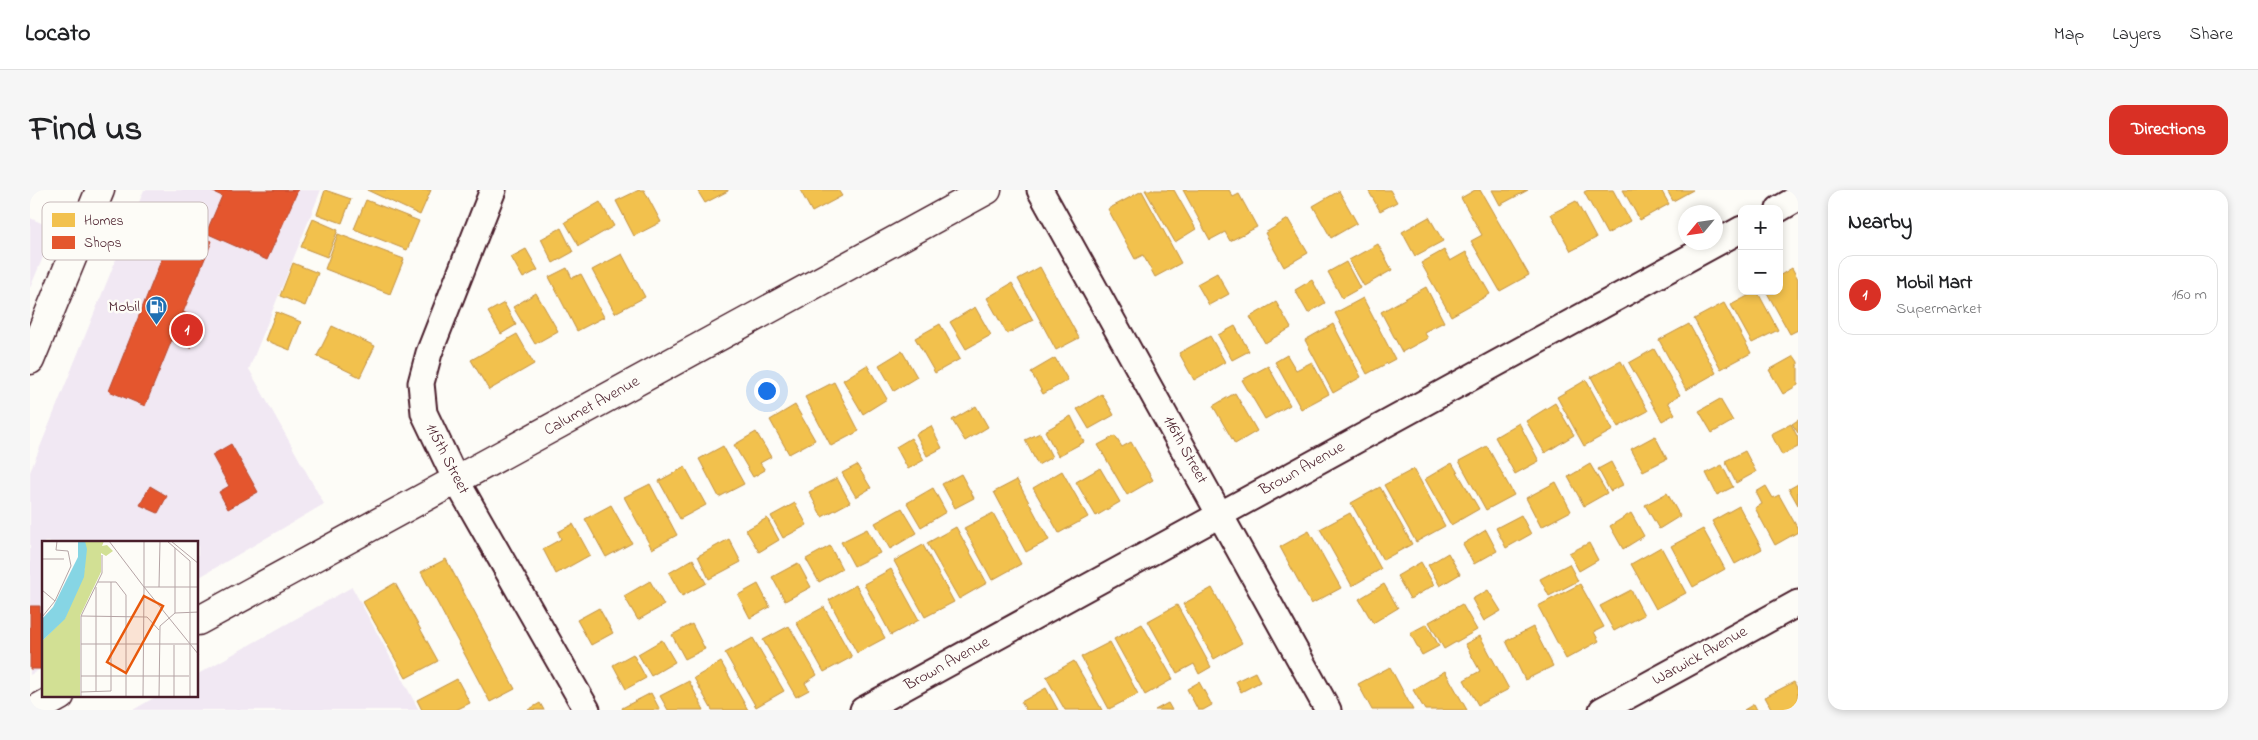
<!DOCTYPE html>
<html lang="en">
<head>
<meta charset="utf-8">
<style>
  body { margin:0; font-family:"Indie Flower",sans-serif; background:#f6f6f6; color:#202124 }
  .controls { position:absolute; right:15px; top:15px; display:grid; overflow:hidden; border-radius:10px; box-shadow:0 2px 8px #0003 }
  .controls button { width:45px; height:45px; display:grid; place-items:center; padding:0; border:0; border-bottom:1px solid #e0e0e0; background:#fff; color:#202124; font:25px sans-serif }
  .compass { position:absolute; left:1648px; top:15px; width:45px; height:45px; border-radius:50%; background:#fff; box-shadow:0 2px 8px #0003; rotate:241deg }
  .you { position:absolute; left:736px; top:200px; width:18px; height:18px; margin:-12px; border:4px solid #fff; border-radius:50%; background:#1a73e8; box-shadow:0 0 0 8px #1a73e833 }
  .badge { display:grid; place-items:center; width:32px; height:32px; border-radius:50%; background:#d93025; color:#fff; font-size:16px; font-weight:700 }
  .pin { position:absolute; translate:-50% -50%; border:2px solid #fff; box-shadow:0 1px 5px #0006 }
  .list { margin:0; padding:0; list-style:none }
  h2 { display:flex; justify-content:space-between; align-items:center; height:65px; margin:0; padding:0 20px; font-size:21px }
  h2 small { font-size:16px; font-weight:400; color:#757577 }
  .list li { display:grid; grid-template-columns:32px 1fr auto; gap:15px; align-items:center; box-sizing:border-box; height:80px; margin:0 10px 10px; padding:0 10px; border:1px solid #e0e0e0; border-radius:15px }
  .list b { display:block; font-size:19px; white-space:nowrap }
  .list p { margin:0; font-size:16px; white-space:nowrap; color:#757577 }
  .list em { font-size:16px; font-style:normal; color:#757577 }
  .map { position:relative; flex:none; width:1768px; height:520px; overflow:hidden; border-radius:15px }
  header { display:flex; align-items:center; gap:30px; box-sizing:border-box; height:70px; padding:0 25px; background:#fff; border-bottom:1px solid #e0e0e0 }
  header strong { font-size:24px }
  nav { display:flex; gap:28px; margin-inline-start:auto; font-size:18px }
  .intro { display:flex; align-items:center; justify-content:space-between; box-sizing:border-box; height:120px; padding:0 30px }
  h1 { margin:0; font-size:35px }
  .button { padding:12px 22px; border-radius:15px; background:#d93025; color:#fff; font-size:18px; font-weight:700 }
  main { display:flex; gap:30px; padding:0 30px }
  aside { flex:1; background:#fff; border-radius:15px; box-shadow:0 2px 8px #0003 }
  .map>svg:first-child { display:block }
  .built { fill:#f1e8f3 }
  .homes { fill:#f2c14e; stroke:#c09044 }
  .shops { fill:#e4572e; stroke:#b6462d }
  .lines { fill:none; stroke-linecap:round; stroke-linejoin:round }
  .minor-casing { stroke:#4a1f2b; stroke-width:29 }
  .major-casing { stroke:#4a1f2b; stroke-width:31 }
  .minor { stroke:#fdfcf7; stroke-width:25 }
  .major { stroke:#fdfcf7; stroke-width:28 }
  .labels { text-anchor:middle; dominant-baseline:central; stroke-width:5; stroke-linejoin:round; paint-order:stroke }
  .poi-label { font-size:16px; fill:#4a1f2b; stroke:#fdfcf7; text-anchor:end }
  .street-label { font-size:16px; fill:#4a1f2b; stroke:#fdfcf7 }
  .inset-road { fill:none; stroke:#b5a4a5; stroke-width:1 }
  .view { fill:#e8590c; fill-opacity:0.15; stroke:#e8590c; stroke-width:2.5 }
  .inset-edge { fill:none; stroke:#4a1f2b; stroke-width:2.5 }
  .key { fill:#fdfcf7; stroke:#c7baba; stroke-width:1 }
  .key-label { font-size:14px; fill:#4a1f2b }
</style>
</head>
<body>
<header>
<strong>Locato</strong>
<nav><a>Map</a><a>Layers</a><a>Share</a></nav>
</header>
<div class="intro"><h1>Find us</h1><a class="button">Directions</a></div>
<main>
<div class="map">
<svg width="1768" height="520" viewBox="0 0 1768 520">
  <rect width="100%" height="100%" fill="#fdfcf7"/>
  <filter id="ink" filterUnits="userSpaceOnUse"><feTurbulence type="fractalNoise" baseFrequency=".02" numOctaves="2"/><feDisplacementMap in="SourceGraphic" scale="10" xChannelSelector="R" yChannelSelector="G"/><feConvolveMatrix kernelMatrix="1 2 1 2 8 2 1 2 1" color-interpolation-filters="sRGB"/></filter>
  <g filter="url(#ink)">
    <path class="built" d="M 114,0 L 291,0 L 219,179 L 294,314 L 168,388 L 168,352 L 14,352 L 14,477 L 0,485 L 0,282 Z
      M 0,28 L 25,39 L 0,98 Z
      M 322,397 L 389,520 L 103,520 L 127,506 L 168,506 L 168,484 Z"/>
    <path class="homes" d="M 295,0 L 321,9 L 312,33 L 287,24 Z
      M 337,0 L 401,0 L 390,25 Z
      M 609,0 L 614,0 L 631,32 L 604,46 L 586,11 Z
      M 667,0 L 698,0 L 698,1 L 675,13 Z
      M 770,0 L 808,0 L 812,6 L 782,22 Z
      M 1115,0 L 1144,0 L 1166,39 L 1145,52 Z
      M 1153,0 L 1199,0 L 1203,7 L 1209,4 L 1227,37 L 1200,51 L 1195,42 L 1180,50 Z
      M 1338,0 L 1360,0 L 1367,12 L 1350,21 Z
      M 1445,0 L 1450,0 L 1499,85 L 1470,101 L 1441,51 L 1452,45 L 1431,8 Z
      M 1462,0 L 1498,0 L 1470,15 Z
      M 1558,0 L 1583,0 L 1600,31 L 1577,44 L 1554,2 Z
      M 1593,0 L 1631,0 L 1639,14 L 1610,30 Z
      M 1637,0 L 1663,0 L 1643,11 Z
      M 1112,1 L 1151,73 L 1125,87 L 1113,65 L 1105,69 L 1078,19 Z
      M 1309,1 L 1327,33 L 1301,48 L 1283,16 Z
      M 336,10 L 389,31 L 377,60 L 324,39 Z
      M 1546,11 L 1566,48 L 1541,61 L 1521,24 Z
      M 570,12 L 584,36 L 549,56 L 535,32 Z
      M 1399,27 L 1413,51 L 1385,66 L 1372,42 Z
      M 283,29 L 308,40 L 297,67 L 271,57 Z
      M 1258,29 L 1278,63 L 1254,77 L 1235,43 Z
      M 531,38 L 543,62 L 523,73 L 511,49 Z
      M 308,44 L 374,69 L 360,104 L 295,79 Z
      M 1348,54 L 1362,80 L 1334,96 L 1319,70 Z
      M 496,59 L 508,80 L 493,88 L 481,67 Z
      M 1414,60 L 1420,71 L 1436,62 L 1460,104 L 1421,126 L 1391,73 Z
      M 592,64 L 615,107 L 585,123 L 562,80 Z
      M 1316,72 L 1330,98 L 1312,108 L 1298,82 Z
      M 263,73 L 288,83 L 275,116 L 250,106 Z
      M 1010,77 L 1049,148 L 1026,160 L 988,89 Z
      M 537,78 L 542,88 L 551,84 L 574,127 L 547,141 L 519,87 Z
      M 1762,78 L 1768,89 L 1768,140 L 1760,144 L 1736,101 L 1749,101 L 1749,86 Z
      M 1187,83 L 1199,104 L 1179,115 L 1167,94 Z
      M 1282,90 L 1295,113 L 1278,123 L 1265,100 Z
      M 982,93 L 1003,130 L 977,144 L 957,108 Z
      M 1396,97 L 1414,132 L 1394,142 L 1398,148 L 1372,162 L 1351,122 Z
      M 1727,101 L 1748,140 L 1722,153 L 1701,115 Z
      M 506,103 L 528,141 L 505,154 L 483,117 Z
      M 1333,108 L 1365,169 L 1337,184 L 1305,123 Z
      M 1246,112 L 1261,138 L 1235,153 L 1220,127 Z
      M 474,113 L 486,135 L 471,144 L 458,122 Z
      M 1694,113 L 1721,163 L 1691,179 L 1664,129 Z
      M 945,117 L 961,145 L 936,159 L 920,132 Z
      M 246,122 L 271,132 L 260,160 L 235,150 Z
      M 910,134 L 930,169 L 905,183 L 885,148 Z
      M 1303,134 L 1331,187 L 1303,203 L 1275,150 Z
      M 1659,134 L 1686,183 L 1656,200 L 1629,150 Z
      M 302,136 L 345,156 L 330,187 L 287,166 Z
      M 1205,136 L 1219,161 L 1202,170 L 1188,145 Z
      M 487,144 L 504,174 L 459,200 L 441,170 Z
      M 1180,146 L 1195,172 L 1164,190 L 1149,163 Z
      M 1624,159 L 1650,205 L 1638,212 L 1645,224 L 1632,231 L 1599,173 Z
      M 872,161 L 887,187 L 864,201 L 849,175 Z
      M 1257,165 L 1266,180 L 1282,172 L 1299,204 L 1271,219 L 1245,172 Z
      M 1764,166 L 1768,172 L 1768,195 L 1753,204 L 1739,180 Z
      M 1025,168 L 1038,190 L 1013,204 L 1001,182 Z
      M 1591,171 L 1618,221 L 1588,237 L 1561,187 Z
      M 837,175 L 857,209 L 833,224 L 813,190 Z
      M 1238,176 L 1260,215 L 1235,229 L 1212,190 Z
      M 1556,190 L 1583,240 L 1554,256 L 1527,207 Z
      M 804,192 L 829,241 L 801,256 L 775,207 Z
      M 1205,203 L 1227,241 L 1205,254 L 1183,216 Z
      M 1072,204 L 1084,225 L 1059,239 L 1047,219 Z
      M 1690,209 L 1703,231 L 1682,243 L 1669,221 Z
      M 1525,213 L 1544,245 L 1515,263 L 1496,231 Z
      M 765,215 L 785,250 L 759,264 L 740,230 Z
      M 946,216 L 958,237 L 935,251 L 922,230 Z
      M 1041,226 L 1054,252 L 1028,266 L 1015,241 Z
      M 1768,230 L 1768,243 L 1762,234 Z
      M 1489,233 L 1509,271 L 1485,284 L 1465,247 Z
      M 1761,234 L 1768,248 L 1768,257 L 1752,265 L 1741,244 Z
      M 901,236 L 912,258 L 897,266 L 886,244 Z
      M 726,242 L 741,267 L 730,273 L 735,280 L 723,287 L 704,255 Z
      M 1010,243 L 1022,267 L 1008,275 L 995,250 Z
      M 1085,246 L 1092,257 L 1101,252 L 1123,290 L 1097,305 L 1068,255 Z
      M 1625,246 L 1637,269 L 1613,281 L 1601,259 Z
      M 881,248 L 894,270 L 878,279 L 866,257 Z
      M 693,256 L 714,294 L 689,307 L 669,269 Z
      M 1457,256 L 1484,305 L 1456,320 L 1429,271 Z
      M 1715,261 L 1726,282 L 1706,293 L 1695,271 Z
      M 1581,272 L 1593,295 L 1580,301 L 1568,279 Z
      M 1422,273 L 1449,319 L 1421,335 L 1395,289 Z
      M 1560,274 L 1577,303 L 1554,316 L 1538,287 Z
      M 827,275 L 841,298 L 826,307 L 812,283 Z
      M 1692,275 L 1703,297 L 1687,305 L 1676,283 Z
      M 655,277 L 676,315 L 650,329 L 629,291 Z
      M 1070,278 L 1090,312 L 1066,326 L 1046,292 Z
      M 1384,279 L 1415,336 L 1386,352 L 1354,295 Z
      M 1032,281 L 1058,327 L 1029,343 L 1003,298 Z
      M 931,284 L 944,308 L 925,318 L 912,294 Z
      M 807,288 L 820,312 L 792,327 L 779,302 Z
      M 987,290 L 1019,350 L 996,362 L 964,302 Z
      M 1526,292 L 1541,321 L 1511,337 L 1496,308 Z
      M 620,294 L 647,345 L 622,359 L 594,307 Z
      M 1768,294 L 1768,315 L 1759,299 Z
      M 1736,296 L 1743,308 L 1749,305 L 1768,339 L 1768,342 L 1745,355 L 1725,318 L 1732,314 L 1726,302 Z
      M 1350,297 L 1382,354 L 1353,370 L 1321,313 Z
      M 903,298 L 916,322 L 891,337 L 877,313 Z
      M 1637,303 L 1650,326 L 1629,339 L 1615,315 Z
      M 765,313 L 777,335 L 753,348 L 741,326 Z
      M 581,315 L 602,353 L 576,367 L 555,329 Z
      M 1709,316 L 1732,359 L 1705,374 L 1682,331 Z
      M 872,318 L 887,343 L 860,359 L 845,333 Z
      M 963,323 L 991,374 L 962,390 L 934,338 Z
      M 1320,323 L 1351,379 L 1322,396 L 1290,339 Z
      M 1601,323 L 1614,346 L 1593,359 L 1580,336 Z
      M 1491,325 L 1501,344 L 1476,358 L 1466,338 Z
      M 737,328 L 749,350 L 729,362 L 716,340 Z
      M 543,334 L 560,365 L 526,384 L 513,359 L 531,349 L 528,342 Z
      M 926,337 L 957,393 L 929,409 L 897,353 Z
      M 837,339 L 850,363 L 824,376 L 811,352 Z
      M 1673,339 L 1695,379 L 1663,397 L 1641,356 Z
      M 1456,340 L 1467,361 L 1444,374 L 1433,354 Z
      M 1279,341 L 1311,398 L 1281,414 L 1250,357 Z
      M 699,349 L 711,372 L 679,389 L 668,366 Z
      M 1559,353 L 1568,370 L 1549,381 L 1539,363 Z
      M 893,355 L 924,412 L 895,427 L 864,371 Z
      M 800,356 L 812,379 L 789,392 L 776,369 Z
      M 1631,357 L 1656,403 L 1626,419 L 1601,374 Z
      M 1418,363 L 1430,384 L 1410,396 L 1398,375 Z
      M 416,369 L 485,499 L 460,512 L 391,382 Z
      M 663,369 L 676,393 L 652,406 L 639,383 Z
      M 1391,372 L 1404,395 L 1380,409 L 1367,386 Z
      M 768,373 L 781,397 L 755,411 L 742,387 Z
      M 1539,374 L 1548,391 L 1519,406 L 1510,389 Z
      M 861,379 L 889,430 L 861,445 L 834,394 Z
      M 620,391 L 634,415 L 608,430 L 594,406 Z
      M 365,393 L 408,471 L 376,488 L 333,412 Z
      M 728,394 L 740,417 L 720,428 L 708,405 Z
      M 1354,394 L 1368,418 L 1343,433 L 1329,409 Z
      M 1550,394 L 1574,437 L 1564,442 L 1569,451 L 1536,469 L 1508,416 Z
      M 826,395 L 855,448 L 827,463 L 799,410 Z
      M 1182,398 L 1212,453 L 1184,469 L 1153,414 Z
      M 1458,400 L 1471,421 L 1454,431 L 1442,409 Z
      M 1601,400 L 1614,425 L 1584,441 L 1570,416 Z
      M 1432,414 L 1447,440 L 1414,459 L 1399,432 Z
      M 1147,415 L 1181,477 L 1169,484 L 1164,474 L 1147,483 L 1118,431 Z
      M 794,417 L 822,467 L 794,482 L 766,432 Z
      M 569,418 L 583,443 L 561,455 L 547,430 Z
      M 662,434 L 675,459 L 655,469 L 642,445 Z
      M 1112,434 L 1143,489 L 1115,505 L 1084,449 Z
      M 1397,434 L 1409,456 L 1392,465 L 1380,443 Z
      M 759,436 L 787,485 L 775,493 L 779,500 L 766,507 L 733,450 Z
      M 1503,437 L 1523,476 L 1495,490 L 1476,451 Z
      M 1450,446 L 1479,499 L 1448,515 L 1434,490 L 1450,481 L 1435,454 Z
      M 723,448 L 754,501 L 726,517 L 695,463 Z
      M 632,450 L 645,472 L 621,486 L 608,464 Z
      M 1080,452 L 1108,504 L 1079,519 L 1051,467 Z
      M 603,464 L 616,488 L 596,499 L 583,475 Z
      M 1044,471 L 1072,520 L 1035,520 L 1016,487 Z
      M 691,472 L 718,520 L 682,520 L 664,488 Z
      M 1360,477 L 1383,520 L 1342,520 L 1328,494 Z
      M 1415,481 L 1437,520 L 1395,520 L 1383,500 Z
      M 1225,482 L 1230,492 L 1211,502 L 1206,491 Z
      M 427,489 L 440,513 L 426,520 L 392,520 L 387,510 Z
      M 659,491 L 674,520 L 638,520 L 630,506 Z
      M 1169,492 L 1182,515 L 1173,520 L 1168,520 L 1157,499 Z
      M 1764,492 L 1768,500 L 1768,520 L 1742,520 L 1735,507 Z
      M 1016,498 L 1028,520 L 996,520 L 991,512 Z
      M 621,503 L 630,520 L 593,520 L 592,518 Z
      M 510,513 L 514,520 L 498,520 Z
      M 1138,513 L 1142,520 L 1125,520 Z
      M 1724,514 L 1727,520 L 1714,520 Z"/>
    <path class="shops" d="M 179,0 L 268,0 L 237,70 L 176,43 L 192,6 Z
      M 144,38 L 182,51 L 115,216 L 79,201 Z
      M 153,122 L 173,131 L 161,158 L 141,150 Z
      M 201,254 L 228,302 L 198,319 L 189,302 L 199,296 L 182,265 Z
      M 120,296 L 137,306 L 128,323 L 110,315 Z
      M 0,416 L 10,416 L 11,479 L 0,479 Z"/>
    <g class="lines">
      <defs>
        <path id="minor" d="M 463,0 L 399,163 L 391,193 L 394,223 L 426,290 L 557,520
          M 1010,0 L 1298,520
          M 1749,19 L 1768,8
          M 833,520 L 1712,39
          M 1572,520 L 1768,413"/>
        <path id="major" d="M 0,170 L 70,0
          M 168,431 L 957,0
          M 5,520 L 30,506"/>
      </defs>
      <use href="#minor" class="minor-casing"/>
      <use href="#major" class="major-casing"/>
      <use href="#minor" class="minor"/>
      <use href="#major" class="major"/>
    </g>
  </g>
  <defs>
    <symbol id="fuel-pin" viewBox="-11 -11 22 30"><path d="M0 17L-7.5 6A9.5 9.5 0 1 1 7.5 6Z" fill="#1f6fb2" stroke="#fdfcf7"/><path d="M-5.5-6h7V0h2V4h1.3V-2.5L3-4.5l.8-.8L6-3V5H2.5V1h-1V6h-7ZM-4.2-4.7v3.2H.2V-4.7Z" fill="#fff"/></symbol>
  </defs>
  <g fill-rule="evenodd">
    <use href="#fuel-pin" x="114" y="104" width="25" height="34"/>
  </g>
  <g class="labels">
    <g class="poi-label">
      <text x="110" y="117">Mobil</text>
    </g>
    <g class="street-label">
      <text transform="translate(562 216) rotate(-29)">Calumet Avenue</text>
      <text transform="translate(1155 260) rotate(61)">116th Street</text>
      <text transform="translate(417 269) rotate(63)">115th Street</text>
      <text transform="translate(1272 279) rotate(-29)">Brown Avenue</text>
      <text transform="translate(1670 466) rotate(-29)">Warwick Avenue</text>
      <text transform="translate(917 474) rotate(-29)">Brown Avenue</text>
    </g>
  </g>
  <g transform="translate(12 351)">
    <rect width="156" height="156" fill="#fdfcf7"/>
    <path d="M 43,0 L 62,0 L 60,5 L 65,4 L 71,10 L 64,15 L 59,12 L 59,31 L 38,75 L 38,156 L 0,156 L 0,100 L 23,77 L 43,27 Z" fill="#d2e094"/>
    <path d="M 36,0 L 43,0 L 45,8 L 42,36 L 23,78 L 0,100 L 0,78 L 11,66 L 36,16 Z" fill="#86d5e4"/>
    <path class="inset-road" d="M 67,0 L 102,46 L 101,156M 102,0 L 102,46 L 157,46M 125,0 L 148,20 L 148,156M 129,0 L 157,23M 133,7 L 133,72M 0,18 L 22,18M 56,41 L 74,41 L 84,54 L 84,156M 102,46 L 157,114M 117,46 L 118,0M 0,49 L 13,60 L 0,76M 13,60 L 29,25 L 26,10 L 14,9 L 15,0M 39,75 L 105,76 L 117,89M 39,103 L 157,103M 39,135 L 147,135M 54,150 L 54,46M 39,151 L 69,150 L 69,41M 39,156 L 39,75 L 60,32 L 60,14M 117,156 L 118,85 L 133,72 L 157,71M 132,156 L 132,104"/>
    <path class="view" d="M 102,55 L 121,65 L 84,132 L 65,121 Z"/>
    <rect width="156" height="156" class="inset-edge"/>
  </g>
  <rect x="12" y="12" width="166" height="58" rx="8" class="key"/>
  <rect x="22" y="23" width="23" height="14" fill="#f2c14e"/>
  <rect x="22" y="46" width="23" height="13" fill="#e4572e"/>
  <g class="key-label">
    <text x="54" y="35">Homes</text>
    <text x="54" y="57">Shops</text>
  </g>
</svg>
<div class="controls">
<button>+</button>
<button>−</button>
</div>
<svg class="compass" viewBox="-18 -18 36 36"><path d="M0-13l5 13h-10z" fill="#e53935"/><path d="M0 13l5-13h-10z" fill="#757577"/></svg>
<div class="you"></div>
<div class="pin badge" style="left:157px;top:140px">1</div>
</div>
<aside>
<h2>Nearby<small></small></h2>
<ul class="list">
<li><span class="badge">1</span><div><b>Mobil Mart</b><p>Supermarket</p></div><em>160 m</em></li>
</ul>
</aside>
</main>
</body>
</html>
